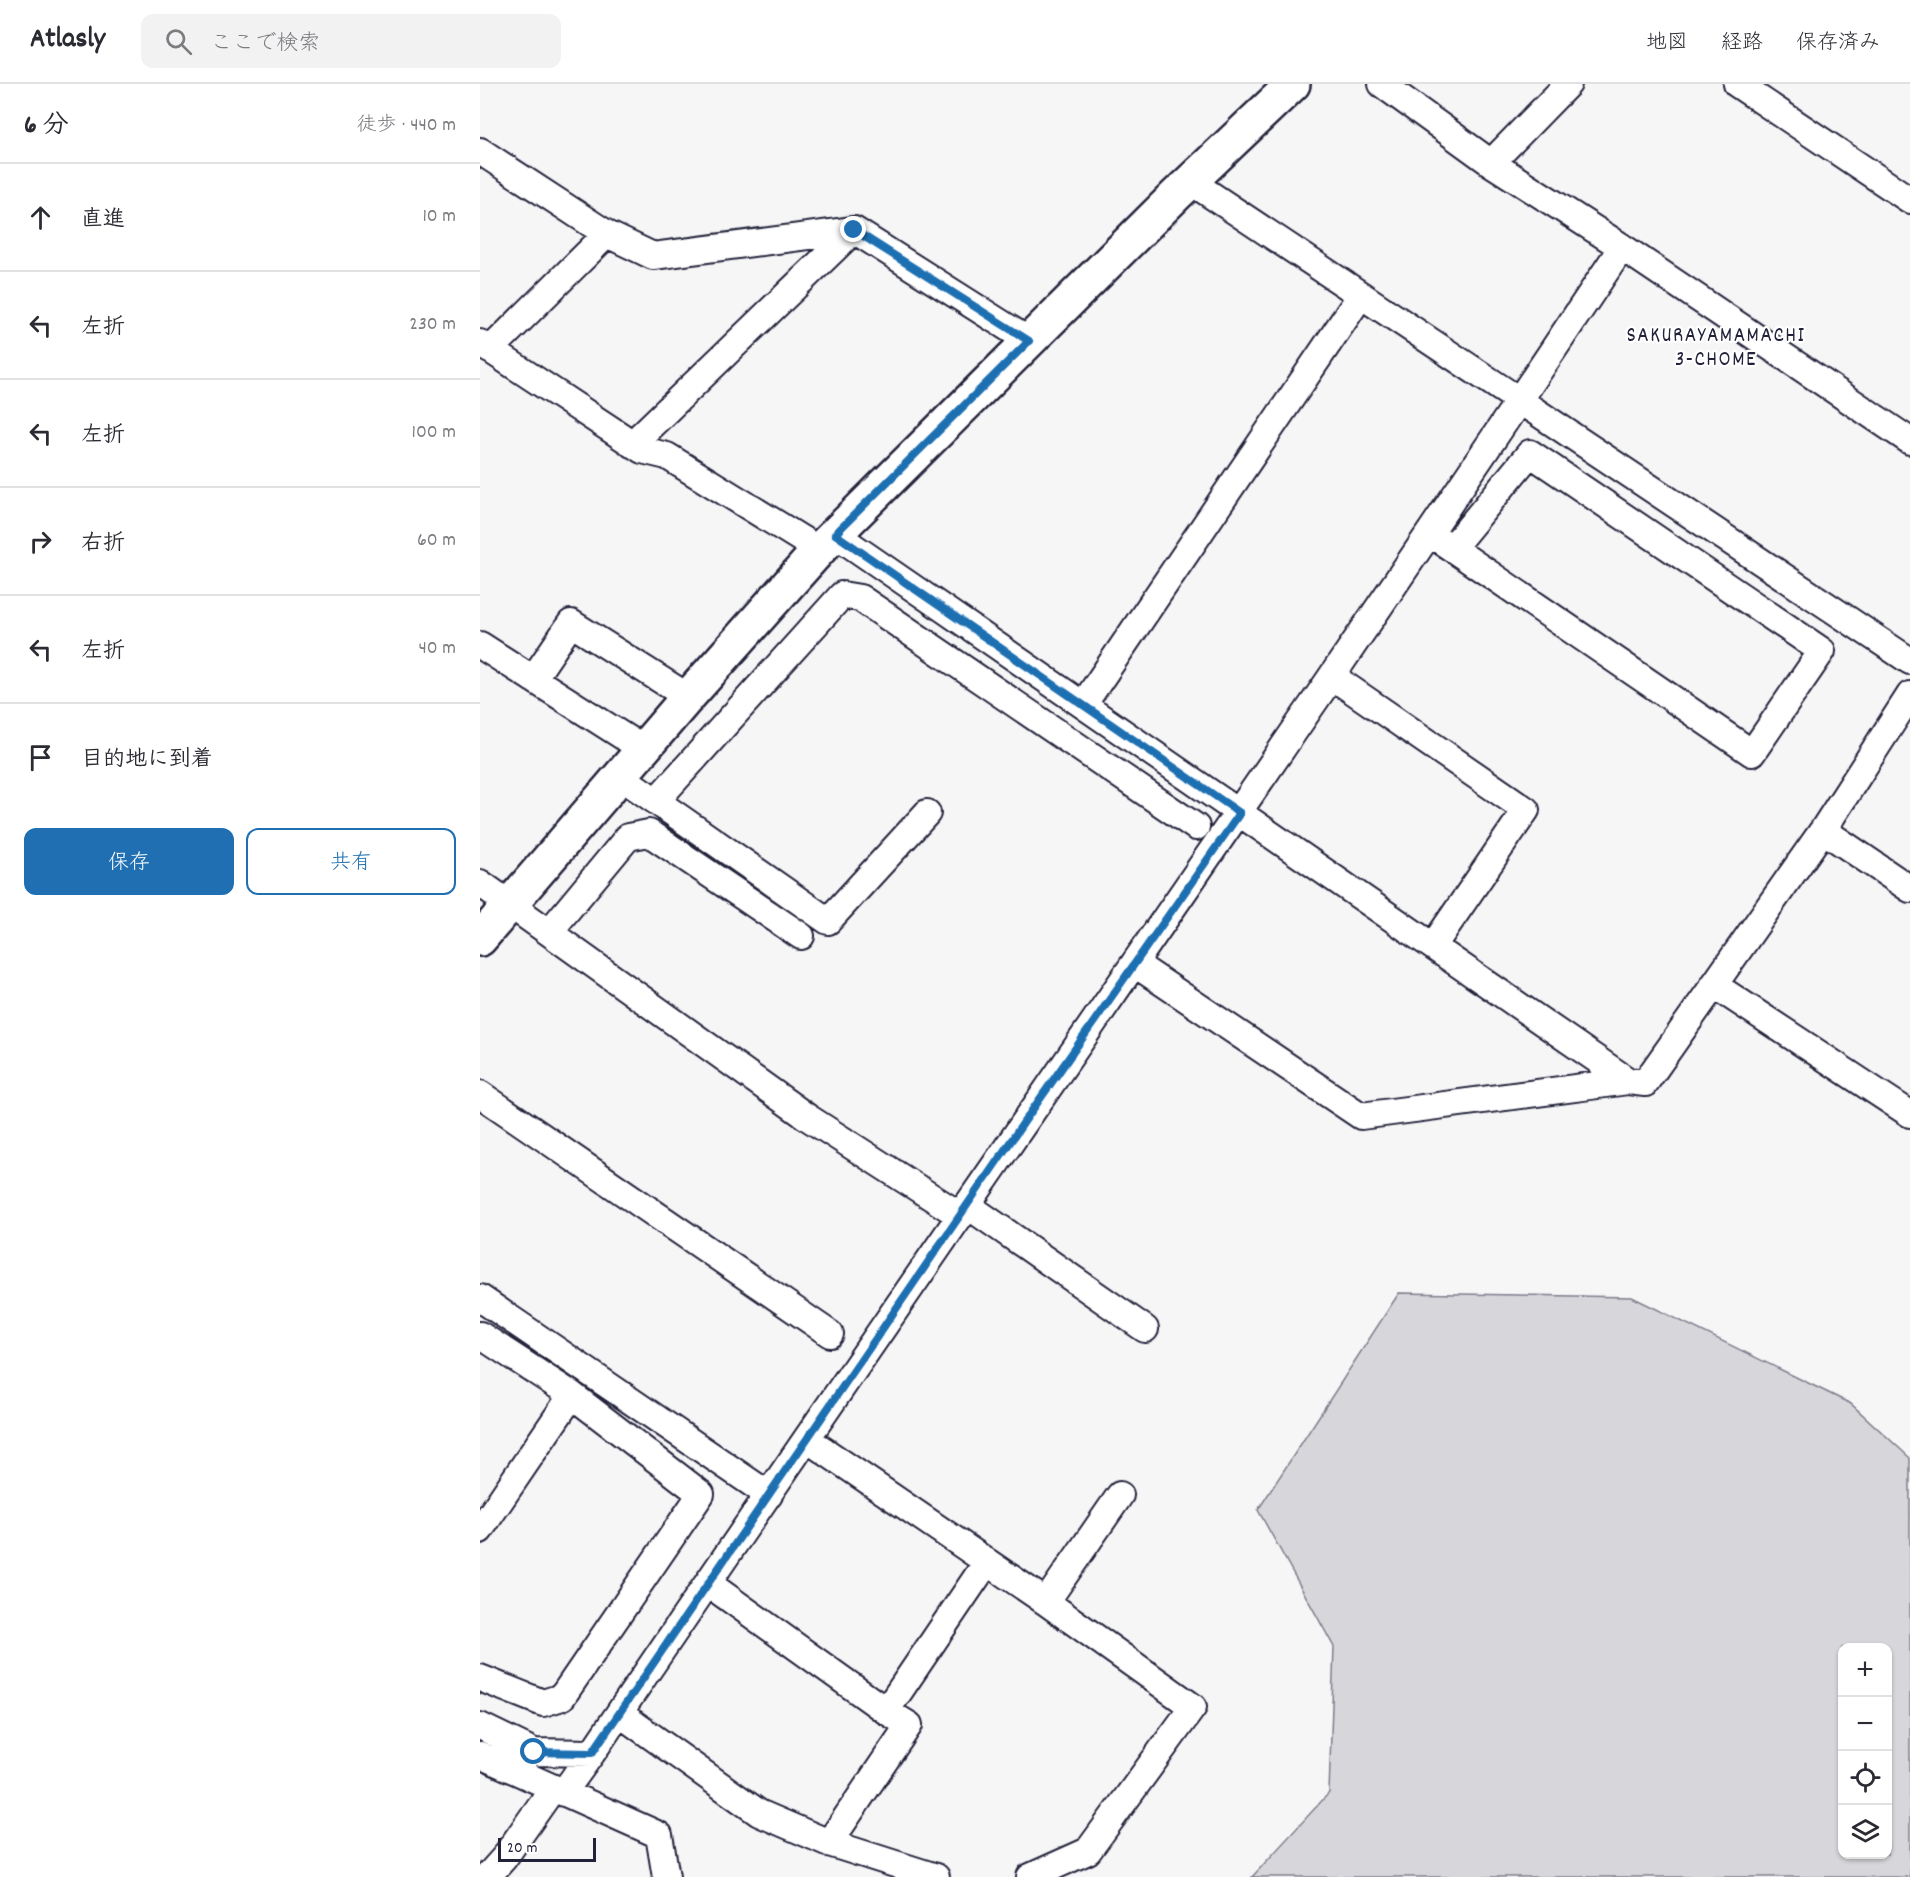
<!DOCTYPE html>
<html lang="ja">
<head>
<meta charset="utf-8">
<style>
  body { margin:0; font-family:Dekko,"Klee One",sans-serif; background:#f2f2f3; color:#2b2b33 }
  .controls { position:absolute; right:18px; bottom:18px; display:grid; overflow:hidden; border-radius:12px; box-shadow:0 2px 4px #0004 }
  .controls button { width:54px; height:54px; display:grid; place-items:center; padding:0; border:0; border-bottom:2px solid #e1e1e2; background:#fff; color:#2b2b33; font:30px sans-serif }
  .scale { position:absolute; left:18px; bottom:15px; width:98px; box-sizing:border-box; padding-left:6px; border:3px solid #22223b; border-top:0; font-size:16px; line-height:21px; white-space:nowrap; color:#22223b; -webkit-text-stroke:4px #fff; paint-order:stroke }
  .stop { position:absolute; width:18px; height:18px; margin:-14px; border:4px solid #1f6fb2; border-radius:50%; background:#fff }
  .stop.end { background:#1f6fb2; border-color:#fff; box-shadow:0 2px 6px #0008 }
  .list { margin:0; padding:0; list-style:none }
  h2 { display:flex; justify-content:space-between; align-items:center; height:78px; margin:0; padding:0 24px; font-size:26px }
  h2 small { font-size:20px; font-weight:400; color:#7c7c81 }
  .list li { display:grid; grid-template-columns:39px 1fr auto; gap:18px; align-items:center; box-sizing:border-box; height:108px; padding:0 24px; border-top:2px solid #e1e1e2 }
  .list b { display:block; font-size:22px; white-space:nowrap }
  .list em { font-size:20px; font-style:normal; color:#7c7c81 }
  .actions { display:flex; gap:12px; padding:18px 24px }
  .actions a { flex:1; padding:14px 0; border:2px solid #1f6fb2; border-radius:12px; text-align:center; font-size:21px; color:#1f6fb2 }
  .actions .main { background:#1f6fb2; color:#fff }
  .icon { flex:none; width:33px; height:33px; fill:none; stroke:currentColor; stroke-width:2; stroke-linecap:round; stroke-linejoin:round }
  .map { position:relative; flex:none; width:1430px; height:1793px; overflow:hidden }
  header { display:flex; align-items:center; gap:36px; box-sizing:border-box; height:84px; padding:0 30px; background:#fff; border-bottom:2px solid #e1e1e2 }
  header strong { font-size:28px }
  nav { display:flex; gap:33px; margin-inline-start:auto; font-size:21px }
  .search { width:420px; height:54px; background:#f2f2f3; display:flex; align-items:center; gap:15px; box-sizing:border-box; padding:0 21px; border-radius:12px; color:#7c7c81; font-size:22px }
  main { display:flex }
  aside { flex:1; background:#fff }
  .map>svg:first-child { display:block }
  .green { fill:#d7d7db; stroke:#7c7c8b; stroke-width:1.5; fill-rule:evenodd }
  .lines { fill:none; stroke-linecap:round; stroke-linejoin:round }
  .street-casing { stroke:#22223b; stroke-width:30 }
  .secondary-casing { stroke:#22223b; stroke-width:38 }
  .street { stroke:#fff; stroke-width:26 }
  .secondary { stroke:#fff; stroke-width:33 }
  .route { stroke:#1f6fb2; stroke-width:8 }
  .labels { text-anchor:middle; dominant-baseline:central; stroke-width:4.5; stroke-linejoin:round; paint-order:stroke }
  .neighbourhood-label { font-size:21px; letter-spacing:1.5px; fill:#22223b; stroke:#fff }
</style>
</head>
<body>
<header>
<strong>Atlasly</strong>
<div class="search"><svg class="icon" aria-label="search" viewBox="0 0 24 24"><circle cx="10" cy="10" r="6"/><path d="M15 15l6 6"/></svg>ここで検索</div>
<nav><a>地図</a><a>経路</a><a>保存済み</a></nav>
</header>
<main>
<aside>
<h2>6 分<small>徒歩 · 440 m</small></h2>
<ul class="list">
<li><svg class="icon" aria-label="ahead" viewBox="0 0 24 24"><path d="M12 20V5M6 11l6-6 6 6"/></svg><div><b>直進</b></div><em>10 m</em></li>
<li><svg class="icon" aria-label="left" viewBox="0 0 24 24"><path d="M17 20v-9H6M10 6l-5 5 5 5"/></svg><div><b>左折</b></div><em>230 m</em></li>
<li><svg class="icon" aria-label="left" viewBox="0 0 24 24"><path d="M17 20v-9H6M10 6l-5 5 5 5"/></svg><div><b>左折</b></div><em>100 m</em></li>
<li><svg class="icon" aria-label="right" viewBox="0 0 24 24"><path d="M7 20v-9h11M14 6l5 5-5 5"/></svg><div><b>右折</b></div><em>60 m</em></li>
<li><svg class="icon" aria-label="left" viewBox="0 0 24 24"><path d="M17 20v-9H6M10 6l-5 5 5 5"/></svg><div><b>左折</b></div><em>40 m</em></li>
<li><svg class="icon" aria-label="arrive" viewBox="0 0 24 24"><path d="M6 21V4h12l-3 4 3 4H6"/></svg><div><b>目的地に到着</b></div></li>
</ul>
<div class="actions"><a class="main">保存</a><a>共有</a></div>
</aside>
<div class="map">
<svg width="1430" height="1793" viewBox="0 0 1430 1793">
  <rect width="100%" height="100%" fill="#f6f6f7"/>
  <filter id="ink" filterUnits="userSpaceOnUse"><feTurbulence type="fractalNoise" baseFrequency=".0167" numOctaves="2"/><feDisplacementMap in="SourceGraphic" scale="12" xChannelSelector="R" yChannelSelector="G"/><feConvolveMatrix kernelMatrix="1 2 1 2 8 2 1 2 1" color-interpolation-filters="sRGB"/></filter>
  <g filter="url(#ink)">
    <path class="green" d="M 919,1209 L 1152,1213 L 1371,1320 L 1430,1374 L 1430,1793 L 772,1793 L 849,1709 L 854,1563 L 778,1426 ZM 1362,1564 L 1408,1564 L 1408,1770 L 1362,1770 Z"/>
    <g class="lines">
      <defs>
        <path id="street" d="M 902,0 L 1011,79 L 1142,163 L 1430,357
          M 1257,0 L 1430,116
          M 0,67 L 127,150 L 173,172 L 374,146 L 549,257
          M 1011,79 L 1088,0
          M 710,97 L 1430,577
          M 0,259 L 162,366 L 187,372 L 339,466
          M 10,266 L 127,150
          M 152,360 L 374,146
          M 355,450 L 1148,997 L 1165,999 L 1343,746 L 1430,611
          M 951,450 L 1272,669 L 1342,567 L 1050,369 L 972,464
          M 0,561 L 163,665
          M 853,593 L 1046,726 L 953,862
          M 53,595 L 91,539 L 208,613
          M 603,621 L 881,211
          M 140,692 L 348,837 L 447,729
          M 176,717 L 362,511 L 380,514 L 716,743
          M 1343,746 L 1430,805
          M 0,799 L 327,1033 L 481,1132
          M 70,847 L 148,753 L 169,749 L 321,852
          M 655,880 L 881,1032 L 1148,997
          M 1234,901 L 1430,1030
          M 0,1010 L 350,1250
          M 487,1121 L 665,1245
          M 0,1214 L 289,1411
          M 0,1251 L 92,1311 L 221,1410 L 82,1613 L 63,1619 L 0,1594
          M 327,1355 L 566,1518 L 713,1623 L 608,1767 L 550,1793
          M 0,1446 L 92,1311
          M 229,1500 L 406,1627 L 507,1478
          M 566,1518 L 640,1411
          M 139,1629 L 279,1729 L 349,1759 L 456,1793
          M 0,1642 L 54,1668 L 112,1669 C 453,1165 805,669 1142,163
          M 0,1671 L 179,1751 L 186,1793
          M 83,1709 L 112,1669
          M 349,1759 L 429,1641 L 406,1627
          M 7,1793 L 24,1774 L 73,1704"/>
        <path id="secondary" d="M 0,855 L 208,613 L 339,466 L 696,111 L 813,0"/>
      </defs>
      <use href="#street" class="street-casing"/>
      <use href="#secondary" class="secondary-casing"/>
      <use href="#street" class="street"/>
      <use href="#secondary" class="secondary"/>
    </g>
  </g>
  <g class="lines" filter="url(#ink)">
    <path class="route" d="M 54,1668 L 112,1669 L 546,1035 L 760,729 L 355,450 L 549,257 L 374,146"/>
  </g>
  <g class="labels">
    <g class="neighbourhood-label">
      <text x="1236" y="253">SAKURAYAMAMACHI<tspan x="1236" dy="24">3-CHOME</tspan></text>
    </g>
  </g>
</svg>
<div class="controls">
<button>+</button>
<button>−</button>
<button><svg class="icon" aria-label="locate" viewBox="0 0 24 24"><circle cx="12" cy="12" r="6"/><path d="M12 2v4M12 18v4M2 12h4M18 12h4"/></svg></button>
<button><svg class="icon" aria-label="layers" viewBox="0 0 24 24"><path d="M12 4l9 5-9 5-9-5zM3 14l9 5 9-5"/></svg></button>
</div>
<div class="scale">20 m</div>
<div class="stop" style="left:54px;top:1668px"></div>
<div class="stop end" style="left:374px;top:146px"></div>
</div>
</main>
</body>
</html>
